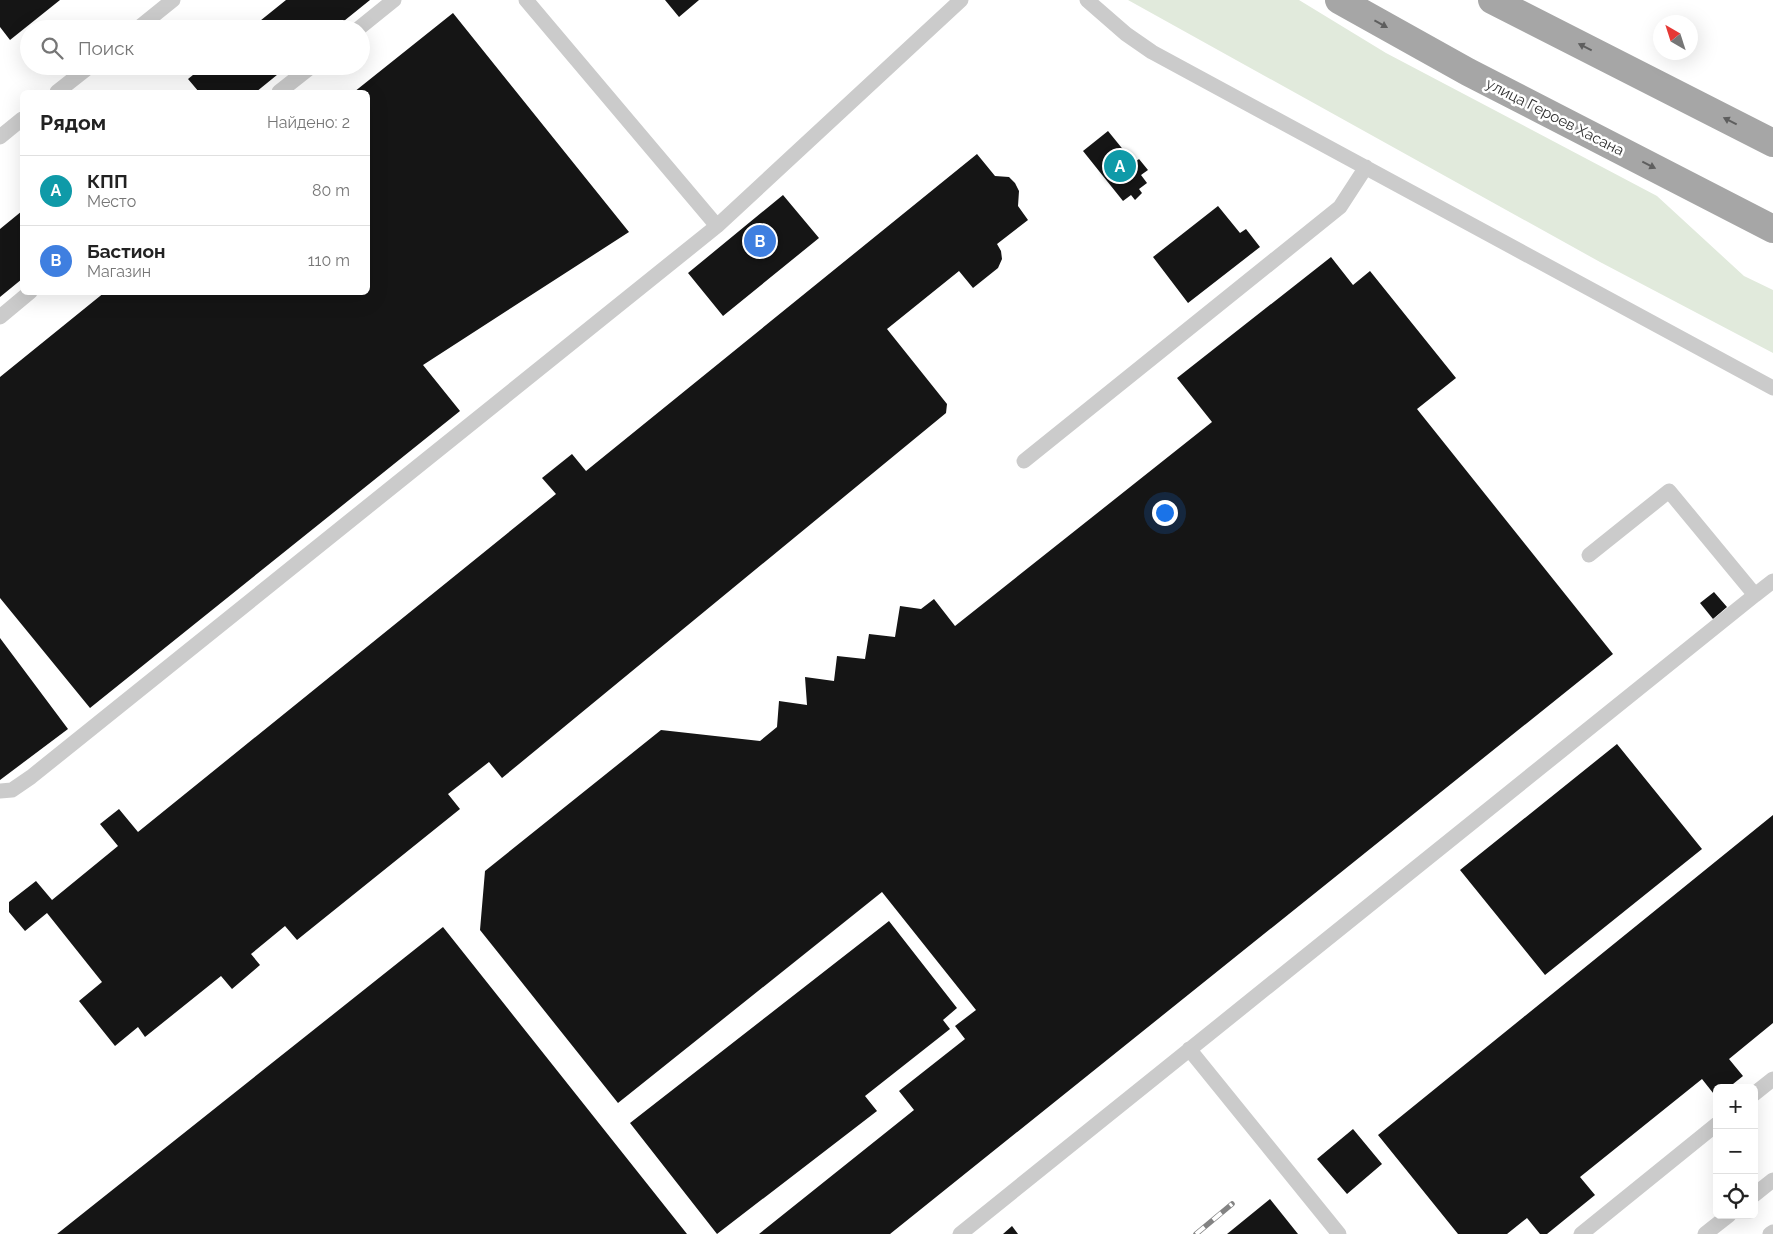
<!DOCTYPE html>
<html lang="ru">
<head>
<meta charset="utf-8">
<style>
  body { margin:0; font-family:Raleway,sans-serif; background:#f6f6f6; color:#222 }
  .controls { position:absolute; right:15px; bottom:15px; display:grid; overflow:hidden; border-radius:8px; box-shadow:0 5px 20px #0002 }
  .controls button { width:45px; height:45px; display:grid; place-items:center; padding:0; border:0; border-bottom:1px solid #e0e0e0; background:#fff; color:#222; font:25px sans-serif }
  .compass { position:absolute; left:1653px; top:15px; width:45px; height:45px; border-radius:50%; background:#fff; box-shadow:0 5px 20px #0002; rotate:321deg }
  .you { position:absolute; left:1164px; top:512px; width:18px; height:18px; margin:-12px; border:4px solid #fff; border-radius:50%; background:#1a73e8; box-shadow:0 0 0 8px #1a73e833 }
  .badge { display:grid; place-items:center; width:32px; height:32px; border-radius:50%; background:#111827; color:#fff; font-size:16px; font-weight:700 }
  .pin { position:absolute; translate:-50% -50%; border:2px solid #fff; box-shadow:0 1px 5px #0006 }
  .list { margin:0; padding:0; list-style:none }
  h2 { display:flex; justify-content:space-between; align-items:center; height:65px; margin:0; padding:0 20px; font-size:21px }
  h2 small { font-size:16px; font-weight:400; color:#767676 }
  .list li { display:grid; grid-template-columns:32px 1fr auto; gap:15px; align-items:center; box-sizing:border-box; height:70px; padding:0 20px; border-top:1px solid #e0e0e0 }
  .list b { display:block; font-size:19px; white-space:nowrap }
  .list p { margin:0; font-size:16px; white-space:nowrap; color:#767676 }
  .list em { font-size:16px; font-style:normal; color:#767676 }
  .icon { flex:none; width:28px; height:28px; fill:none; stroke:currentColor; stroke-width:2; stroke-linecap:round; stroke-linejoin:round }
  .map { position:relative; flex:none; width:1773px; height:1234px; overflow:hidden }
  .search { position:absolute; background:#fff; box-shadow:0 5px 20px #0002; left:20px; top:20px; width:350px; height:55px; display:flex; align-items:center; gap:12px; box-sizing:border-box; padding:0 18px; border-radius:28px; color:#767676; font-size:19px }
  .panel { position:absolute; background:#fff; box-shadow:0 5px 20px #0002; left:20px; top:90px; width:350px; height:205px; border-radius:8px }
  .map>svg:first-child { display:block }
  .green { fill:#e1eadc }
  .building { fill:#151515 }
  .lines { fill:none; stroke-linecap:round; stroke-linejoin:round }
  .lane { stroke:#cbcbcb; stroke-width:15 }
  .primary { stroke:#a6a6a6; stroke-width:28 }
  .rail-casing { stroke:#838383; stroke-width:5.5 }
  .rail { stroke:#fff; stroke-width:4; stroke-dasharray:11; stroke-linecap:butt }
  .oneway { fill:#5e5e5e }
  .labels { text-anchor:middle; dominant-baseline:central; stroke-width:5; stroke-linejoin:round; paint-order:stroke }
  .street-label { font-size:15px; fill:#2e2e2e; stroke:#fff }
</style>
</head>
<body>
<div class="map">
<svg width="1773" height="1234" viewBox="0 0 1773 1234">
  <rect width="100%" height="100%" fill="#fff"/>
  <path class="green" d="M 1128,0 L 1299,0 L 1386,53 L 1657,196 L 1744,276 L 1773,290 L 1773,353 L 1600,262 Z"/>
  <path class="building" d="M 0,0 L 60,0 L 10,40 L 0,27 Z
    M 286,0 L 370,0 L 334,29 L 250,29 Z
    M 665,0 L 699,0 L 679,17 Z
    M 453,13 L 629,232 L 423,365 L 460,411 L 90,708 L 0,598 L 0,377 L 105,292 L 368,292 L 368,92 L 354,92 Z
    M 204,66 L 288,66 L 256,92 L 199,92 L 188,79 Z
    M 1108,131 L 1134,163 L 1139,159 L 1148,170 L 1141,175 L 1147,183 L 1139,189 L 1142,193 L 1135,200 L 1131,195 L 1123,201 L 1083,151 Z
    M 977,154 L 995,176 L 1009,177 L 1015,183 L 1019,191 L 1018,206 L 1028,220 L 997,244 L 1001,251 L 1002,259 L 998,268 L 973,288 L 959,271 L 887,329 L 947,404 L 946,413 L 502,778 L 489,762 L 448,794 L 460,809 L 297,940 L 285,926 L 251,954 L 260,965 L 232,989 L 221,976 L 145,1037 L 138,1027 L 115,1046 L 79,1001 L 102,982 L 47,913 L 25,931 L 9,912 L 9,902 L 36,881 L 52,900 L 118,846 L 100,824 L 119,809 L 138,832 L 556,494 L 542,478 L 572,454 L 586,471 Z
    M 783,195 L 819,238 L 723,316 L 688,273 Z
    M 1218,206 L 1240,233 L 1246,229 L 1260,247 L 1188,303 L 1153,257 Z
    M 22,211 L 22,279 L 0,297 L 0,229 Z
    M 1331,257 L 1353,285 L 1370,271 L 1456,378 L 1417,409 L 1613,654 L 890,1234 L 759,1234 L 914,1110 L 899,1091 L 965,1039 L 955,1026 L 976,1010 L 882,892 L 618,1103 L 480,930 L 485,871 L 661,730 L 760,741 L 777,727 L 779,701 L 807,705 L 805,677 L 834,681 L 837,656 L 865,659 L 869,634 L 895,637 L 900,606 L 921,609 L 934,599 L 955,626 L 1212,422 L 1177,378 Z
    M 1714,592 L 1727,607 L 1713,619 L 1700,603 Z
    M 0,638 L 68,729 L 0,780 Z
    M 1617,744 L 1702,849 L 1545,975 L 1460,870 Z
    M 1773,815 L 1773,1023 L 1729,1059 L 1743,1076 L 1728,1088 L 1717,1088 L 1717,1098 L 1702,1079 L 1580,1177 L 1595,1195 L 1547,1234 L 1540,1234 L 1527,1218 L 1507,1234 L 1458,1234 L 1378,1135 Z
    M 889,921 L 957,1008 L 943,1020 L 950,1029 L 865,1096 L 877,1111 L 717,1234 L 630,1123 Z
    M 443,927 L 687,1234 L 57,1234 Z
    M 1353,1129 L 1382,1164 L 1347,1194 L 1317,1159 Z
    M 1270,1199 L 1298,1234 L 1227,1234 Z
    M 1012,1226 L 1018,1234 L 1003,1234 Z"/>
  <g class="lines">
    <path class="lane" d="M 526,0 L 717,226
      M 1087,0 L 1126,34 L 1152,52 L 1773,388
      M 137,29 L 173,0
      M 358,29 L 394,0
      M 57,92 L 90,66
      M 279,92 L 312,66
      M 0,137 L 22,119
      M 0,317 L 30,292
      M 1024,461 L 1340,207 L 1366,167
      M 1589,555 L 1669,491 L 1755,595 L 1773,581
      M 0,791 L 12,790 L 31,777 L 717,226 L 961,0
      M 1189,1049 L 1339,1234
      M 1754,1094 L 1773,1079
      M 1754,1195 L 1773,1180
      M 960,1234 L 1755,595
      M 1581,1234 L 1717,1124
      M 1705,1234 L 1729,1215
      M 1770,1234 L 1773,1232"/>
    <path class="primary" d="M 1339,0 L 1468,72 L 1773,229
      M 1492,0 L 1773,143"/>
    <defs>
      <path id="rail" d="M 1196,1234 L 1232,1204"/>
    </defs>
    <use href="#rail" class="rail-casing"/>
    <use href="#rail" class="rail"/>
  </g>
  <defs><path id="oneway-solid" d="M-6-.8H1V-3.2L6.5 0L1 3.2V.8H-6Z" transform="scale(1.25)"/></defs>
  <g class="oneway">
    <use href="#oneway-solid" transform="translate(1381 24) rotate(29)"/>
    <use href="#oneway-solid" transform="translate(1585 47) rotate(-153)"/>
    <use href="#oneway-solid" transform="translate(1730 121) rotate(-153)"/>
    <use href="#oneway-solid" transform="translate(1649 165) rotate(27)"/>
  </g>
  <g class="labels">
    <g class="street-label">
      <text transform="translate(1555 117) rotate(27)">улица Героев Хасана</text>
    </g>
  </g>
</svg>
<div class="controls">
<button>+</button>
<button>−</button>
<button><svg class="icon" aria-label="locate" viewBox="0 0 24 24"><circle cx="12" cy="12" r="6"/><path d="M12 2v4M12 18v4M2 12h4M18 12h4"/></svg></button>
</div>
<svg class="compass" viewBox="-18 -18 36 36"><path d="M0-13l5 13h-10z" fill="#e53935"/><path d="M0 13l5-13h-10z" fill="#767676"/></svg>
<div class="you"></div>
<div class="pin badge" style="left:1120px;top:166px;background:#0f9aa8">A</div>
<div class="pin badge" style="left:760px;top:241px;background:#3f7fe0">B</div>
<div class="search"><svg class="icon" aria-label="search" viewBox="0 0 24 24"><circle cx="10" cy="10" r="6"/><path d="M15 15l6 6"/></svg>Поиск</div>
<section class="panel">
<h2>Рядом<small>Найдено: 2</small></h2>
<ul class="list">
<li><span class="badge" style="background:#0f9aa8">A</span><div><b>КПП</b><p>Место</p></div><em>80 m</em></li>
<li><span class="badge" style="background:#3f7fe0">B</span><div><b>Бастион</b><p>Магазин</p></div><em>110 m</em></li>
</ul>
</section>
</div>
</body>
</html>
